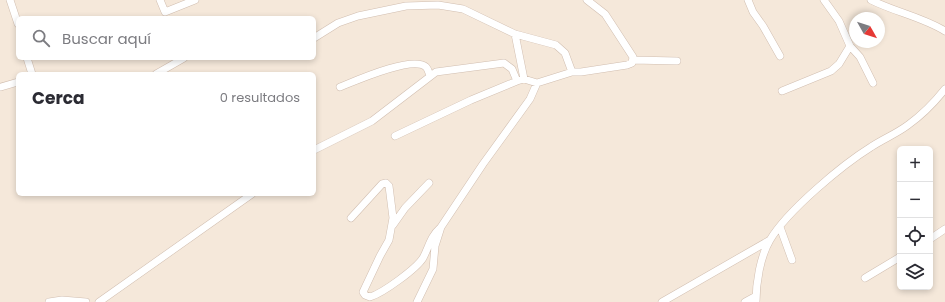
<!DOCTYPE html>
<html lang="es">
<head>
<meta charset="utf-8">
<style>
  body { margin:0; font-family:Poppins,sans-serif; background:#f2f2f3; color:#2b2b33 }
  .controls { position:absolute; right:12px; bottom:12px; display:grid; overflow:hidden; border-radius:6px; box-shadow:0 2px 6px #0003 }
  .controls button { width:36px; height:36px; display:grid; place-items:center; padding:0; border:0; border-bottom:1px solid #e1e1e2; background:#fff; color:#2b2b33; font:20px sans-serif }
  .compass { position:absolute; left:849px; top:12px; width:36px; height:36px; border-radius:50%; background:#fff; box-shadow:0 2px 6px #0003; rotate:129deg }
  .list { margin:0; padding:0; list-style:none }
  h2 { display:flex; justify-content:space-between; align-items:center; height:52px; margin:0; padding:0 16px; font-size:17px }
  h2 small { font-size:13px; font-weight:400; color:#7c7c81 }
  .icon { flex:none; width:22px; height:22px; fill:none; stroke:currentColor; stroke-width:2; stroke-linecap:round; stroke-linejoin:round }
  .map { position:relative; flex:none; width:945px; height:302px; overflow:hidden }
  .search { position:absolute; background:#fff; box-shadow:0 2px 6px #0003; left:16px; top:16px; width:300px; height:44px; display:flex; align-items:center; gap:10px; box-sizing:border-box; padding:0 14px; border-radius:6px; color:#7c7c81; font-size:15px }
  .panel { position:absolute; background:#fff; box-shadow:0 2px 6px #0003; left:16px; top:72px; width:300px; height:124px; border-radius:6px }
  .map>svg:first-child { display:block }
  .residential { fill:#f5e8da; fill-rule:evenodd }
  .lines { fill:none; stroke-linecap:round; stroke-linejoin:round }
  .minor-casing { stroke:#d1beb0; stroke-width:8 }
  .minor { stroke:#fff; stroke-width:7 }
</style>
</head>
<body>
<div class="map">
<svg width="945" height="302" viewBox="0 0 945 302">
  <rect width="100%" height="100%" fill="#fdf6ec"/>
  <path class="residential" d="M 0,0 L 945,0 L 945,302 L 0,302 ZM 18,18 L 314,18 L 314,58 L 18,58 ZM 855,18 L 879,18 L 879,42 L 855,42 ZM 18,74 L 314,74 L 314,194 L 18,194 ZM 900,149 L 930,149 L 930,287 L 900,287 Z"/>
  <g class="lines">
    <defs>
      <path id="minor" d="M 10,0 L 18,24
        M 160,0 L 165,12 L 195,0
        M 748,0 L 753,12 L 763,26 L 780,56
        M 824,0 L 839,21 L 850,46 L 860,57 L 873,83
        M 871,0 C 895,12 922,17 945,31
        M 515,34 L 524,79
        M 314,38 L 338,23 L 358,16 L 406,6 L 438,5 L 463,9 L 515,34 L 556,45 L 565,53 L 572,72
        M 27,58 L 32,74
        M 633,60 L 677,61
        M 156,74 L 184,58
        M 1,87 L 18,82
        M 340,87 C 355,81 413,55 426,67 C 428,69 429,73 430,76
        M 782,91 L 831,71 L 839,64 L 850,46
        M 395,136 L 471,100 L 517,81 L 524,79 L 537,83
        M 314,150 L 372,121 L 436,72 L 504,63 L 512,69 L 517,81
        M 351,218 L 382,184 L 386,183 L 389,186 L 393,218 L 389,240 L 380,256 L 363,292 L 365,295 L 370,297 C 383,293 416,269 423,258 C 429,247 430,237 440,228
        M 393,225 L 405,208 L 429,183
        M 780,227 L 792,260
        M 930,239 L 945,229
        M 865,278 L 900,257
        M 49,302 L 62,300 L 86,302
        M 99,302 L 252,194
        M 417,302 L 433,269 L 435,246 L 441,227 L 483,164 L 530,99 L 537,83 L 572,72 L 581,72 L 627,65 L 632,63 L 633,57 L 605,14 L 587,0
        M 662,302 L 770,240
        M 745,302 L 756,296
        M 756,302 C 756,283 760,257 770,240 C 787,211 842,165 871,147 C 883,139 896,134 908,125 C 922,115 934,103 945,89"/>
    </defs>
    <use href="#minor" class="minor-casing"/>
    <use href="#minor" class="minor"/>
  </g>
</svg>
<div class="controls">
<button>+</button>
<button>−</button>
<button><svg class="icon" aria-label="locate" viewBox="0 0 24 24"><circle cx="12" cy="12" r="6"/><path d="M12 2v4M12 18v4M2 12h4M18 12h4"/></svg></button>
<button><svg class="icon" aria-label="layers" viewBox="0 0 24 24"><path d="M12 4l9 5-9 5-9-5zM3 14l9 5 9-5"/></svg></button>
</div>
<svg class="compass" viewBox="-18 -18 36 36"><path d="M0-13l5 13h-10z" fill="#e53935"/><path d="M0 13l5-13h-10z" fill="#7c7c81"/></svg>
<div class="search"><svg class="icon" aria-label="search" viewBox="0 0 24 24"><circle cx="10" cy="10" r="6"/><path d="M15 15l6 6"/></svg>Buscar aquí</div>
<section class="panel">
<h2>Cerca<small>0 resultados</small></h2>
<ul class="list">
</ul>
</section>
</div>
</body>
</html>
